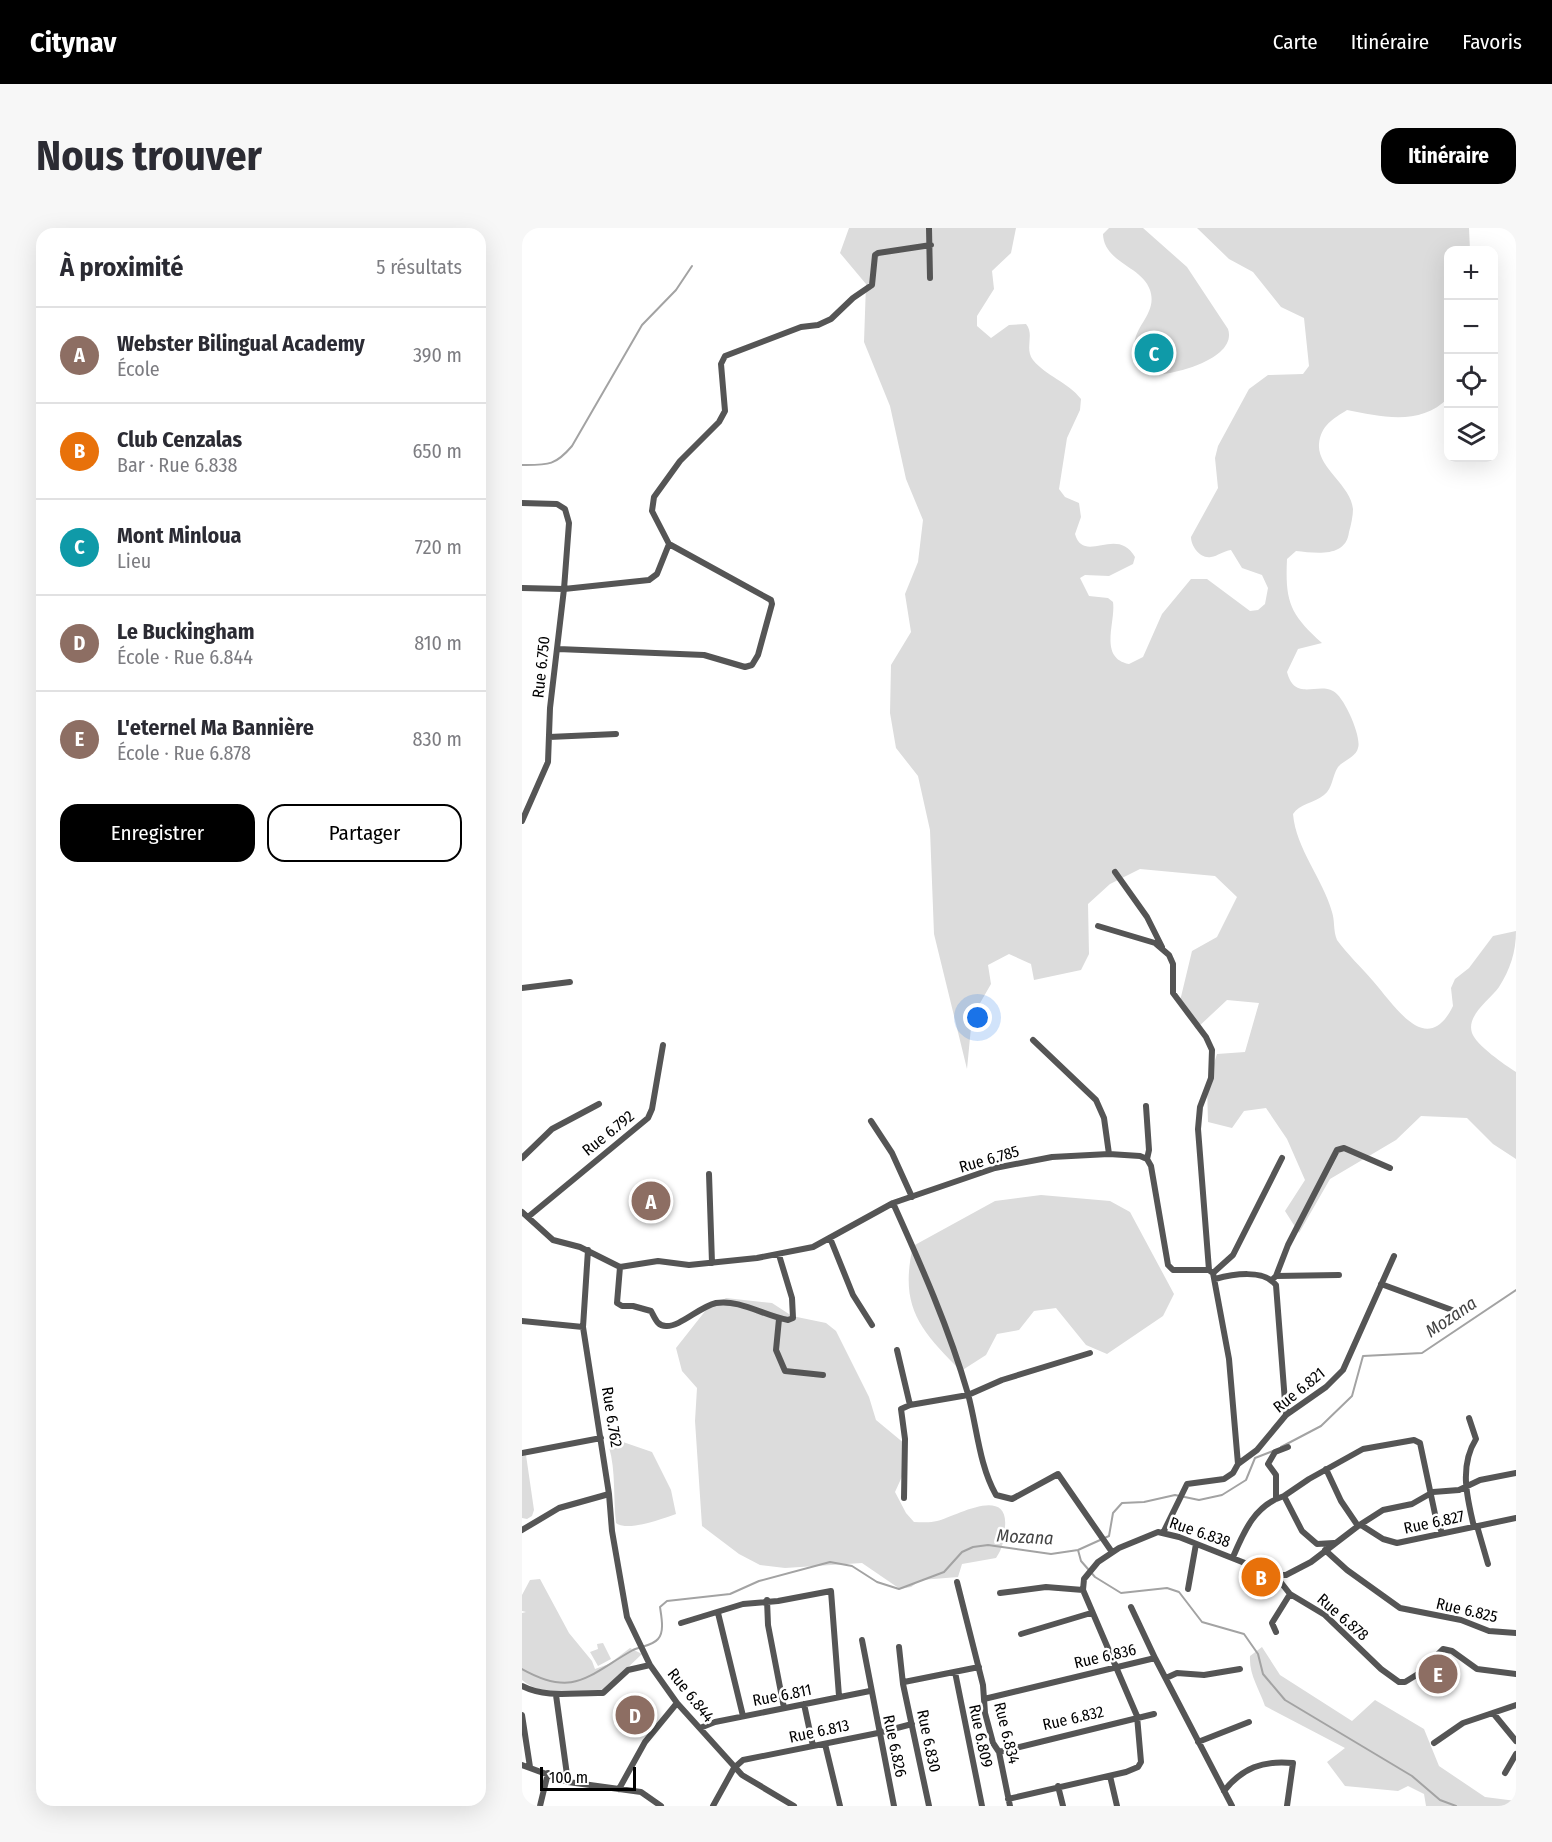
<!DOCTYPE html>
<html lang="fr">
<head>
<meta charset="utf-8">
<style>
  body { margin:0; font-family:"Fira Sans Condensed",sans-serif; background:#f7f7f7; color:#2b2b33 }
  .controls { position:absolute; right:18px; top:18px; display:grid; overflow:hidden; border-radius:12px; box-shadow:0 6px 24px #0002 }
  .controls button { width:54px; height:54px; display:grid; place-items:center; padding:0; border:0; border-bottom:2px solid #e1e1e2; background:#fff; color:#2b2b33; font:30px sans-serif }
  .scale { position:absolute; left:18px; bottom:15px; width:96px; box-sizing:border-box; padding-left:6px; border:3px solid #000; border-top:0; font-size:16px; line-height:21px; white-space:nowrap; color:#000; -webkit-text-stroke:4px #fff; paint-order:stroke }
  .you { position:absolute; left:456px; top:790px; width:21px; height:21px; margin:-15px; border:4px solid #fff; border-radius:50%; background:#1a73e8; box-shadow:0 0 0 9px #1a73e833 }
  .badge { display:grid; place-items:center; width:39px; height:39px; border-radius:50%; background:#000; color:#fff; font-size:20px; font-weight:700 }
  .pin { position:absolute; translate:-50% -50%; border:3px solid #fff; box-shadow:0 2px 6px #0006 }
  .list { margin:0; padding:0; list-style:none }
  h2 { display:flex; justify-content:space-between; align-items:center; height:78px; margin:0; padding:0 24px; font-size:26px }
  h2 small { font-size:20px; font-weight:400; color:#7c7c81 }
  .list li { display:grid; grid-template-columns:39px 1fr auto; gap:18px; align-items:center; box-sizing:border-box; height:96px; padding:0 24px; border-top:2px solid #e1e1e2 }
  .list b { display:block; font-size:22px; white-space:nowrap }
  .list p { margin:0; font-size:20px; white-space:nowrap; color:#7c7c81 }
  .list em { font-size:20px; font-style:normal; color:#7c7c81 }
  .actions { display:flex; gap:12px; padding:18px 24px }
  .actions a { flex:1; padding:14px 0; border:2px solid #000; border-radius:18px; text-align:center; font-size:21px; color:#000 }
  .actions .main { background:#000; color:#fff }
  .icon { flex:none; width:33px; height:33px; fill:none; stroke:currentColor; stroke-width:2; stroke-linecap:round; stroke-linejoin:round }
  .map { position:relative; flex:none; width:994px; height:1578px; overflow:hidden; border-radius:18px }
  header { display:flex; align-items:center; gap:36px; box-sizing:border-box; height:84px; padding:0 30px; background:#000; color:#fff }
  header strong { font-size:28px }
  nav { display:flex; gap:33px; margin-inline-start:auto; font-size:21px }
  .intro { display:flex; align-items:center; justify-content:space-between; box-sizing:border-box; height:144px; padding:0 36px }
  h1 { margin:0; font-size:42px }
  .button { padding:15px 27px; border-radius:18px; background:#000; color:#fff; font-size:21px; font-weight:700 }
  main { display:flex; gap:36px; padding:0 36px }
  aside { flex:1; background:#fff; border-radius:18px; box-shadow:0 6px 24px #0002 }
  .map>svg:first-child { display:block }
  .green { fill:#dcdcdc }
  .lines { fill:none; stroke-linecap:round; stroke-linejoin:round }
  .stream { stroke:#a3a3a3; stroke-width:2 }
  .minor { stroke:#555; stroke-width:6 }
  .labels { text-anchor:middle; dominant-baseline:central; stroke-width:5; stroke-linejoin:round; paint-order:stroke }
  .street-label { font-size:16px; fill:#000; stroke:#fff }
  .water-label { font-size:18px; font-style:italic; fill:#444; stroke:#fff }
</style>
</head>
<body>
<header>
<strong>Citynav</strong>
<nav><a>Carte</a><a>Itinéraire</a><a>Favoris</a></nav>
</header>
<div class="intro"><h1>Nous trouver</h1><a class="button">Itinéraire</a></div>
<main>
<aside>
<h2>À proximité<small>5 résultats</small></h2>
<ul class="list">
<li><span class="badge" style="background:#8d6e63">A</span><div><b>Webster Bilingual Academy</b><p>École</p></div><em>390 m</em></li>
<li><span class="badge" style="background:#e8710a">B</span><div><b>Club Cenzalas</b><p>Bar · Rue 6.838</p></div><em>650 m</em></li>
<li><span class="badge" style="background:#0f9aa8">C</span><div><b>Mont Minloua</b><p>Lieu</p></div><em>720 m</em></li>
<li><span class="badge" style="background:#8d6e63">D</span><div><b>Le Buckingham</b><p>École · Rue 6.844</p></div><em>810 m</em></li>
<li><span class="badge" style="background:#8d6e63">E</span><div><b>L'eternel Ma Bannière</b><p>École · Rue 6.878</p></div><em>830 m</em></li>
</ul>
<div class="actions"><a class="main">Enregistrer</a><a>Partager</a></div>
</aside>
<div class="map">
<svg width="994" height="1578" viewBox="0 0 994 1578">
  <rect width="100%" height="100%" fill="#fff"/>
  <path class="green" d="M 327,0 L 494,0 L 489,25 L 470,43 L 472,61 L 455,88 L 455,98 L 469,110 L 487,97 L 504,96 C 513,107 502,120 511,132 C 524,148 546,154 559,171 L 558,182 L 545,210 L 537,261 L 543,269 L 557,275 L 559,289 L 553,306 C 562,337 595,297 613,329 L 611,336 L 587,348 L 563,347 L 558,350 L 567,368 L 586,370 L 591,374 C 594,394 576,430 607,436 L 621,429 L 640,386 L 669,351 L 685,351 L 728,383 L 736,382 L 743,376 L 746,360 L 740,347 L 720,340 L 709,322 C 701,323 696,328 689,329 C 678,331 669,318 669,309 L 696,260 L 693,230 L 696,218 L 727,161 L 746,147 L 781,146 L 787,138 L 782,90 L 759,79 L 731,44 L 707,31 L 675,0 L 947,0 L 948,22 L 927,22 L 926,170 C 899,198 860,189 825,182 C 811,191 799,197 797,216 C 795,240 829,257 831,281 C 831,288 829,297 827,304 C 824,330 794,325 774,323 L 765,331 C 763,374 768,386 800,415 L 776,421 L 765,444 C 773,474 795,454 811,463 C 822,468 840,509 836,520 C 834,529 822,532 816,539 C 810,548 811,560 802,567 C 792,575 777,576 771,586 C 774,621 801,651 810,684 C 813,693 811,702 815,712 C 826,727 839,739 851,753 C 873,778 905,831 931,778 L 929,760 L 933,751 L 947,740 L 971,708 L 994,703 C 994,724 988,742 977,759 C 968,772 944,787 950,805 C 954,817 983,837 994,844 L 994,931 L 971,916 L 945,890 L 899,888 L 874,912 L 808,951 L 777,1005 L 763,983 L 783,952 L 765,911 L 744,880 L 722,883 L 710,900 L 686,894 L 685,857 L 695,826 L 723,824 L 737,775 L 705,772 L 674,801 L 658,773 L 670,723 L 695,709 L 715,669 L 693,648 L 618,641 L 588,656 L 566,676 L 567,726 L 559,742 L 512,752 L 509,736 L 487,726 L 466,737 L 469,756 L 450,789 L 445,841 L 412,706 L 408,602 L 396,548 L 374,520 L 368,485 L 369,437 L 389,404 L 383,366 L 396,334 L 401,292 L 384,251 L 368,178 L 342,114 L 344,56 L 318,25 Z
    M 587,0 L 621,0 L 665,39 L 706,101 C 716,131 650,148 628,147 C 588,106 639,94 628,62 C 620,38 582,35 581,6 Z
    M 519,967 L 588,973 L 608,984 L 652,1066 L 641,1088 L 585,1126 L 564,1117 L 534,1080 L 512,1083 L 497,1102 L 475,1106 L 464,1127 L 439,1143 C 398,1102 377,1079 391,1018 L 473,973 Z
    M 204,1070 L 250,1075 L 270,1088 L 304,1095 L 314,1103 L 347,1169 L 354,1192 L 383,1216 L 383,1242 L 373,1264 L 384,1285 L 392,1294 C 399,1294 408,1295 415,1293 C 432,1289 487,1256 483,1299 C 482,1311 481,1320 474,1330 L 440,1336 L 436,1349 L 399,1352 L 389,1359 L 378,1361 L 340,1335 L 263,1340 L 238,1337 L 217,1326 L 180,1298 L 173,1193 L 175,1160 L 160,1143 L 154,1120 L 184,1082 Z
    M 89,1214 L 101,1214 L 130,1224 L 149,1262 L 154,1286 C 140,1291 105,1304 94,1295 C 91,1270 94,1243 87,1219 Z
    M 4,1227 L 12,1282 L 10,1288 L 5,1291 L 0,1290 L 0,1228 Z
    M 18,1351 L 47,1405 L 70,1433 L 73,1441 L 87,1436 L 108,1420 L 120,1426 L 81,1463 C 55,1463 21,1470 0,1452 L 0,1385 L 4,1384 L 0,1383 L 0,1367 L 8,1352 Z
    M 81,1415 L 89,1431 L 76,1438 L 68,1424 L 76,1421 L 75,1416 Z
    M 740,1419 L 758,1447 L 830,1493 L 853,1472 L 902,1501 L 917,1538 L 963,1569 L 994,1573 L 994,1578 L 904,1578 L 902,1566 L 886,1558 L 876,1563 L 823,1558 L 805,1534 L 823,1520 L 743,1478 C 737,1460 727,1447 728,1428 Z"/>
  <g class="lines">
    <path class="stream" d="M 0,237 C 26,237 33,238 50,218 L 120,97 L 154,62 L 170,38
      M 759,1219 L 799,1198 L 830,1168 L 841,1128 L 900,1125 L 994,1062
      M 556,1322 L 559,1333 L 573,1349 L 599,1365 L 645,1360 L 657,1364 L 680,1394 L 722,1406 L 736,1426 L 741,1446 L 763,1472 L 890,1548 L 918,1572 L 934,1578
      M 0,1441 C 52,1470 65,1448 111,1422 C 119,1418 130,1418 136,1411 C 143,1404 139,1387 138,1379 L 145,1373 L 208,1366 L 237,1353 L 308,1334 L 330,1338 L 355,1354 L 377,1361 L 422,1344 L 440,1324 L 451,1319 L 466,1317 L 529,1326 L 556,1322 L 587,1308 L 591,1285 L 600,1275 L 622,1274 L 653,1267 L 677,1272 L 700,1267 L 724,1252 L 733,1230 L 751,1223"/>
    <path class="minor" d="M 407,0 L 408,50
      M 0,275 L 35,276 L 43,281 L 47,295 L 42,361 L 127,352 L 135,346 L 147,316
      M 0,360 L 42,361 L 28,480 L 26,534 L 0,593
      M 36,421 L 182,427 L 223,439 L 230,437 L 236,427 L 250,376 L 249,372 L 147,316 L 130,283 L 132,269 L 158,233 L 197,194 L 203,183 L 199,136 L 203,128 L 279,99 L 296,97 L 309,91 L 331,70 L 350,57 L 353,27 L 356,25 L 409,17
      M 27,509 L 94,506
      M 593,644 L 625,689 L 640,719
      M 576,698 L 633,715 L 647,727 L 651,736 L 651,765 L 684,809 L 690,822 L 689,850 L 678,879 L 676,901 L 687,1042
      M 0,760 L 48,754
      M 511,812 L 574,872 L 582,890 L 587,926
      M 624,878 L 627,922 L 625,931
      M 349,893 L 370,925 L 390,969
      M 0,930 L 30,901 L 77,876
      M 187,946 L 190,1035
      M 371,975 C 399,1037 427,1100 446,1166 C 455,1199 457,1237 474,1267 L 490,1271 L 536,1246 L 590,1324
      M 0,984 L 31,1012 L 58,1019 L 98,1039 L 136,1033 L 167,1037 L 235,1030 L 291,1019 L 371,975 L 473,940 L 530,929 L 587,926 L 618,928 L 625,931 L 629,938 L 646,1037 L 651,1042 L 687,1042 L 691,1045 L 707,1131 L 716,1236
      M 6,989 L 126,890 L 130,881 L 141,817
      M 308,1010 L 331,1067 L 350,1097
      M 98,1039 L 95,1075 L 100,1078 L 111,1078 L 129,1083 C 133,1090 135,1098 144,1098 C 158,1099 177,1079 194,1075 C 217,1071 243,1088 266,1092 L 271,1090 L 270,1070 L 257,1027
      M 691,1045 L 711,1027 L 760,930
      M 754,1048 L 817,1047
      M 693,1051 C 711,1046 742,1041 754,1057 L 764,1187
      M 750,1052 L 754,1048 L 766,1017 L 815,922 L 822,920 L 868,940
      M 859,1056 L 930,1082
      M 257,1091 L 254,1122 L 263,1143 L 301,1147
      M 0,1093 L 61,1099
      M 375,1122 L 388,1177 L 446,1167 L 480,1152 L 568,1125
      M 947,1190 L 954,1211 C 937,1238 945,1270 952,1299
      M 0,1225 L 79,1210
      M 804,1241 L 819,1273 L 836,1298
      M 87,1266 L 90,1303 L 105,1389 L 128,1437
      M 762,1268 L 787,1251 L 841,1221 L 892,1212 L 898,1215 L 913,1286 L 920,1305
      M 382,1270 L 383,1211 L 379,1181 L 388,1177
      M 754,1271 L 754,1247 L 746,1236 L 753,1224 L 766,1219
      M 839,1297 L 861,1311 L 875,1315 L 994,1290
      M 955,1298 L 966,1336
      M 0,1302 L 37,1280 L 87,1266 L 61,1099 L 66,1022
      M 641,1305 L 665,1256 L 702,1251 L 711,1245 L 716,1236 L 735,1222 L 764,1187 L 804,1159 L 821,1142 L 872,1028
      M 803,1322 L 825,1342 L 878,1380 L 939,1392 L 967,1403 L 994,1405
      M 711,1329 C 722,1303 733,1277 762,1268 L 780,1303 L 795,1316 L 812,1315
      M 753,1347 L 768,1366 L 803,1387 L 859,1441 L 877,1454 L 883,1454 L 896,1446 L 921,1421 L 930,1423 L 955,1441 L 994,1446
      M 435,1354 L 461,1457 L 463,1485 L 471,1515 L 477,1524 L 488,1578
      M 666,1361 L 674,1316
      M 478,1365 L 524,1359 L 561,1362
      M 245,1372 L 246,1397 L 262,1480
      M 609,1379 L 633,1430
      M 196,1385 L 221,1488
      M 159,1395 L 221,1376 L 256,1373 L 309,1363 L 317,1468
      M 754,1404 L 750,1395 L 768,1366
      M 499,1406 L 569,1385
      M 340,1412 L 372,1578
      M 377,1419 L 381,1456 L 407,1578
      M 433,1444 L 460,1578
      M 644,1450 L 655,1445 L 682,1447 L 718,1441
      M 382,1454 L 457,1439
      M 0,1458 C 25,1471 54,1464 81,1465 L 106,1442 L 128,1437 L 155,1475 L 220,1547 L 272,1578
      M 34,1467 L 46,1554
      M 462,1471 L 633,1430 L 710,1578
      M 282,1476 L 291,1518
      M 971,1485 L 994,1513
      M 0,1487 L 8,1539
      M 178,1500 L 193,1494 L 348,1463
      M 676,1514 L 727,1494
      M 912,1515 L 941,1495 L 994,1477
      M 303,1516 L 318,1578
      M 477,1524 L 632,1486
      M 0,1537 L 46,1554 L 119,1564 L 139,1578
      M 983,1545 L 994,1526
      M 588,1548 L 595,1578
      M 536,1558 L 541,1578
      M 97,1561 L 123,1514 L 155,1475
      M 702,1563 C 720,1540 741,1532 771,1535 L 765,1578
      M 486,1571 L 604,1544 L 616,1539 L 619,1534 L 615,1488 L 561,1362 L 562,1351 L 576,1334 L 597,1320 L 636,1304 L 657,1309 L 753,1347 L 764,1347 L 789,1334 L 836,1298 L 861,1282 L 890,1276 L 911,1264 L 937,1262 L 958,1252 L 994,1245
      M 18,1578 L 26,1545
      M 191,1578 L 212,1540 L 221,1532 L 356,1505 L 390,1496"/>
  </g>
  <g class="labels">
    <g class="street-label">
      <text transform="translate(19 439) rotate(-84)">Rue 6.750</text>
      <text transform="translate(86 905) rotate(-39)">Rue 6.792</text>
      <text transform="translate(467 931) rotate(-16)">Rue 6.785</text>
      <text transform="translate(777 1162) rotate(-39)">Rue 6.821</text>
      <text transform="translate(90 1189) rotate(81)">Rue 6.762</text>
      <text transform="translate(912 1294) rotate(-12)">Rue 6.827</text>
      <text transform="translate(678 1304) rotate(19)">Rue 6.838</text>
      <text transform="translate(945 1382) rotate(13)">Rue 6.825</text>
      <text transform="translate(821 1389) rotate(41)">Rue 6.878</text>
      <text transform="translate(583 1428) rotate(-13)">Rue 6.836</text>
      <text transform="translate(169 1467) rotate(51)">Rue 6.844</text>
      <text transform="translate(260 1467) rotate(-11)">Rue 6.811</text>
      <text transform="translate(551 1490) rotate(-13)">Rue 6.832</text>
      <text transform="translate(297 1503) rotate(-12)">Rue 6.813</text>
      <text transform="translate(485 1505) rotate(76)">Rue 6.834</text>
      <text transform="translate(459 1508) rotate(78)">Rue 6.809</text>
      <text transform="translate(407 1513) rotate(78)">Rue 6.830</text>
      <text transform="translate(373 1518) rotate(78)">Rue 6.826</text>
    </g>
    <g class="water-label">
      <text transform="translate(929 1089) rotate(-34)">Mozana</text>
      <text transform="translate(503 1309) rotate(3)">Mozana</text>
    </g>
  </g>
</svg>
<div class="controls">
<button>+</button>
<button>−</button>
<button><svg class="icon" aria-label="locate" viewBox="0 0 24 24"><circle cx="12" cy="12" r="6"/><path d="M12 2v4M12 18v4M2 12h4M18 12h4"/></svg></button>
<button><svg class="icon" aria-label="layers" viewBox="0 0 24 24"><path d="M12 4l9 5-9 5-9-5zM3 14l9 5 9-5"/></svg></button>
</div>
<div class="scale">100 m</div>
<div class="you"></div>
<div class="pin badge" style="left:129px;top:973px;background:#8d6e63">A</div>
<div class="pin badge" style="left:739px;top:1349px;background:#e8710a">B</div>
<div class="pin badge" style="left:632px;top:125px;background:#0f9aa8">C</div>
<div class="pin badge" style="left:113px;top:1487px;background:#8d6e63">D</div>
<div class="pin badge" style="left:916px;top:1446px;background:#8d6e63">E</div>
</div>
</main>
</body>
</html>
